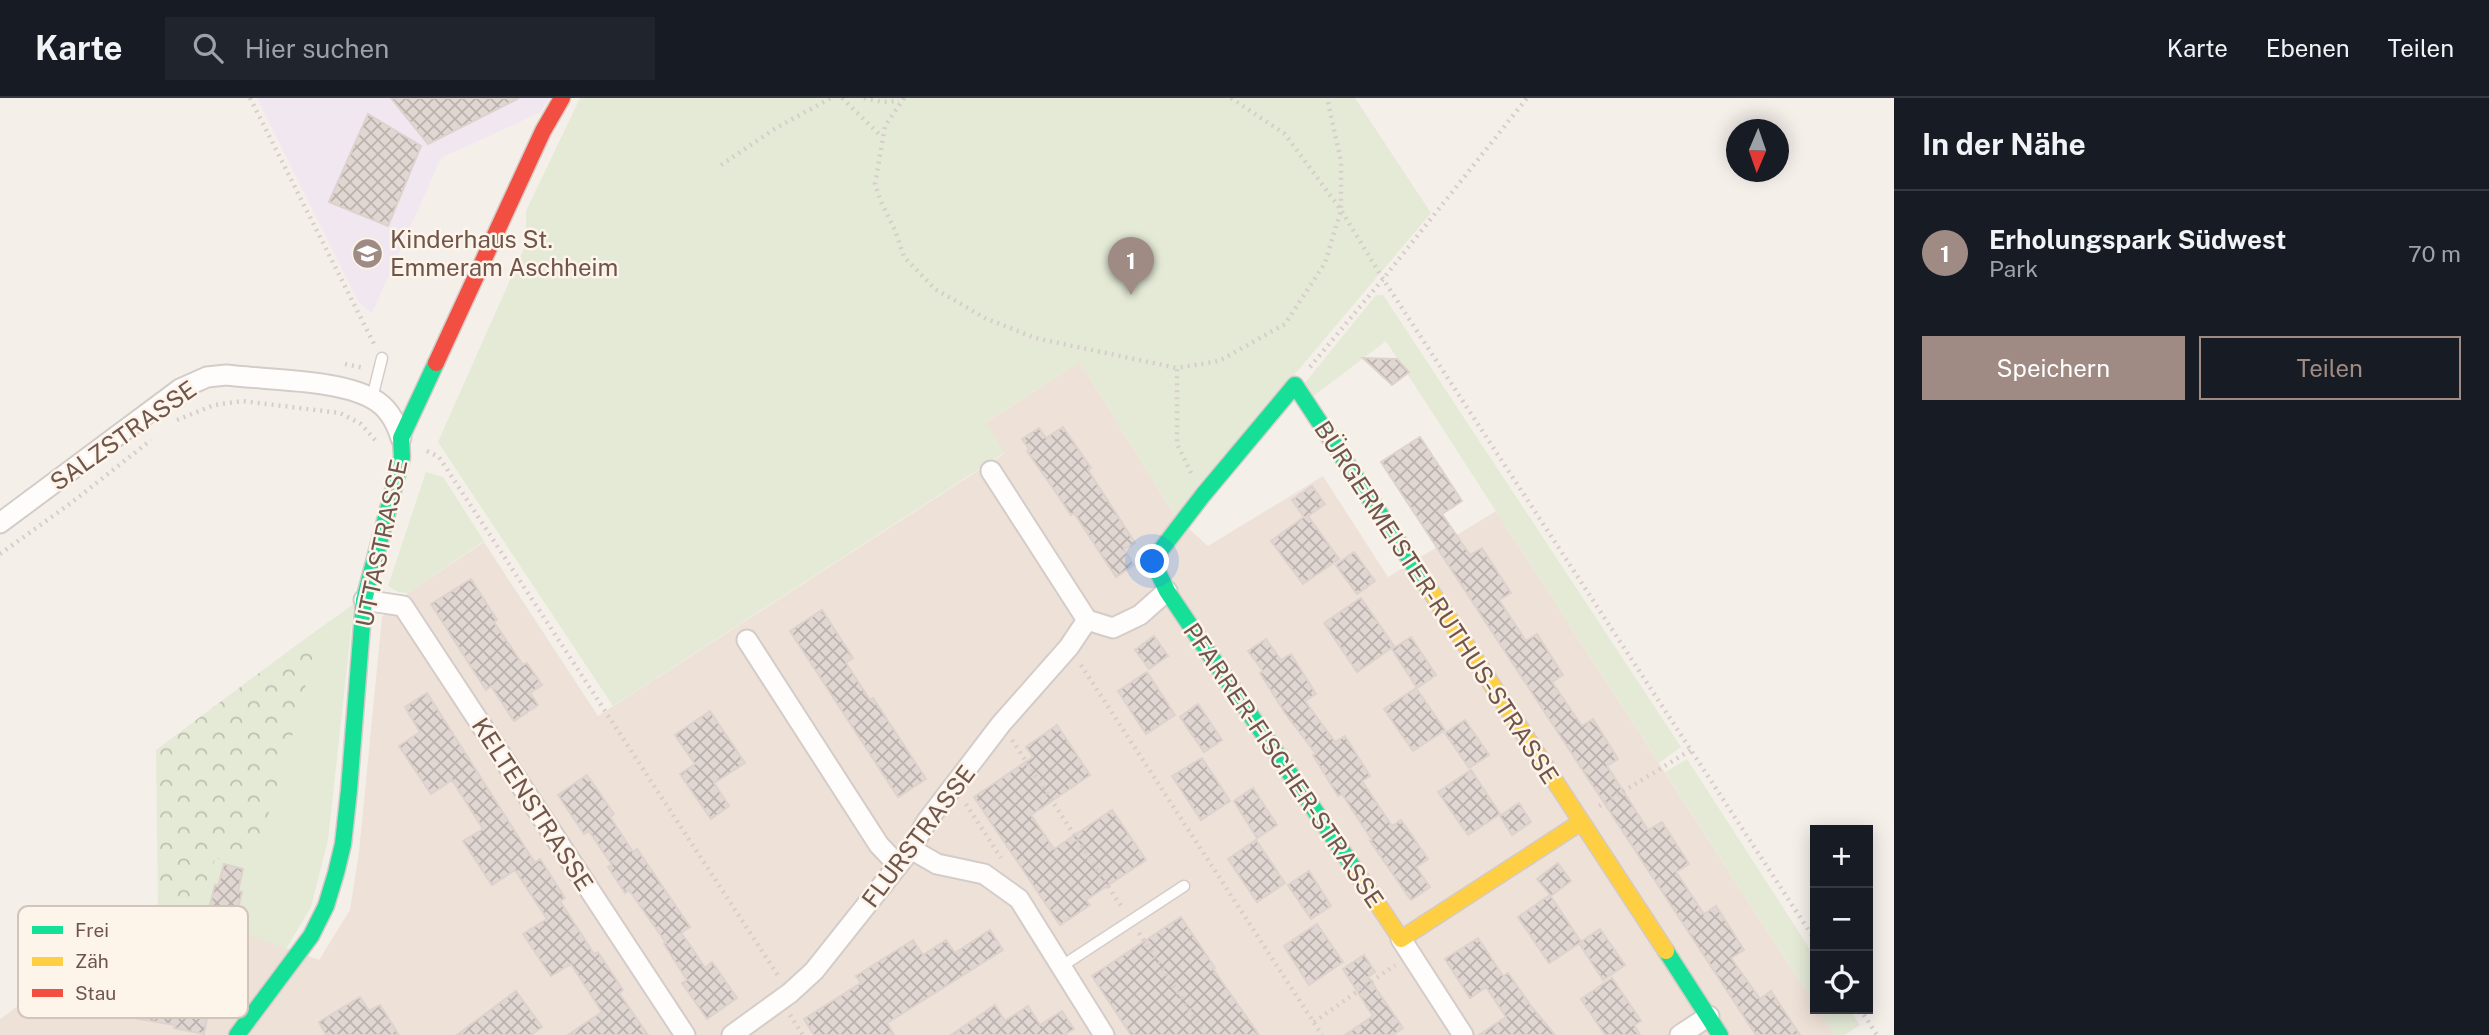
<!DOCTYPE html>
<html lang="de">
<head>
<meta charset="utf-8">
<style>
  body { margin:0; font-family:"Public Sans",sans-serif; background:#20242c; color:#f1f3f6 }
  .controls { position:absolute; right:21px; bottom:21px; display:grid; overflow:hidden; border-radius:0px; box-shadow:0 4px 18px #0003 }
  .controls button { width:63px; height:63px; display:grid; place-items:center; padding:0; border:0; border-bottom:2px solid #363941; background:#171b24; color:#f1f3f6; font:35px sans-serif }
  .compass { position:absolute; left:1726px; top:21px; width:63px; height:63px; border-radius:50%; background:#171b24; box-shadow:0 4px 18px #0003; rotate:182deg }
  .you { position:absolute; left:1153px; top:464px; width:24px; height:24px; margin:-18px; border:5px solid #fff; border-radius:50%; background:#1a73e8; box-shadow:0 0 0 10px #1a73e833 }
  .badge { display:grid; place-items:center; width:46px; height:46px; border-radius:50%; background:#9f8b83; color:#fff; font-size:23px; font-weight:700 }
  .pin { position:absolute; translate:-50% -58px; filter:drop-shadow(0 2px 4px #0008) }
  .pin::after { content:''; position:absolute; top:37px; width:24px; height:21px; background:inherit; clip-path:polygon(0 0,100% 0,50% 100%) }
  .list { margin:0; padding:0; list-style:none }
  h2 { display:flex; justify-content:space-between; align-items:center; height:91px; margin:0; padding:0 28px; font-size:30px }
  h2 small { font-size:23px; font-weight:400; color:#9ea1a6 }
  .list li { display:grid; grid-template-columns:46px 1fr auto; gap:21px; align-items:center; box-sizing:border-box; height:126px; padding:0 28px; border-top:2px solid #363941 }
  .list b { display:block; font-size:26px; white-space:nowrap }
  .list p { margin:0; font-size:23px; white-space:nowrap; color:#9ea1a6 }
  .list em { font-size:23px; font-style:normal; color:#9ea1a6 }
  .actions { display:flex; gap:14px; padding:21px 28px }
  .actions a { flex:1; padding:16px 0; border:2px solid #9f8b83; border-radius:0px; text-align:center; font-size:24px; color:#9f8b83 }
  .actions .main { background:#9f8b83; color:#fff }
  .icon { flex:none; width:38px; height:38px; fill:none; stroke:currentColor; stroke-width:2; stroke-linecap:round; stroke-linejoin:round }
  .map { position:relative; flex:none; width:1894px; height:937px; overflow:hidden }
  header { display:flex; align-items:center; gap:42px; box-sizing:border-box; height:98px; padding:0 35px; background:#171b24; border-bottom:2px solid #363941 }
  header strong { font-size:33px }
  nav { display:flex; gap:38px; margin-inline-start:auto; font-size:24px }
  .search { width:490px; height:63px; background:#20242c; display:flex; align-items:center; gap:18px; box-sizing:border-box; padding:0 24px; border-radius:0px; color:#9ea1a6; font-size:26px }
  main { display:flex }
  aside { flex:1; background:#171b24 }
  .map>svg:first-child { display:block }
  .residential { fill:#eee1d8 }
  .education { fill:#f0e7f1 }
  .green { fill:#e4ead6 }
  .forest { fill:url(#forest-crowns) }
  .building { fill:url(#building-cross-hatch); stroke:#ddd2cd; stroke-width:2 }
  .lines { fill:none; stroke-linecap:round; stroke-linejoin:round }
  .lane-casing { stroke:#d4ccc8; stroke-width:13 }
  .street-casing { stroke:#d4ccc8; stroke-width:23 }
  .fast-casing { stroke:#d4cbc6; stroke-width:19 }
  .slow-casing { stroke:#d4cbc6; stroke-width:19 }
  .jam-casing { stroke:#d4cbc6; stroke-width:19 }
  .path { stroke:#d7cecb; stroke-width:4.5; stroke-dasharray:2 5; stroke-linecap:butt }
  .lane { stroke:#fefdfc; stroke-width:10 }
  .street { stroke:#fefdfc; stroke-width:19 }
  .fast { stroke:#16e098; stroke-width:16 }
  .slow { stroke:#ffcf43; stroke-width:16 }
  .jam { stroke:#f24e42; stroke-width:16 }
  .labels { text-anchor:middle; dominant-baseline:central; stroke-width:5; stroke-linejoin:round; paint-order:stroke }
  .poi-label { font-size:24px; fill:#70554c; stroke:#fdf4ea; text-anchor:start }
  .street-label { font-size:24px; fill:#70554c; stroke:#fdf4ea }
  .key { fill:#fdf4ea; stroke:#d3c4bb; stroke-width:2 }
  .key-label { font-size:19px; fill:#70554c }
</style>
</head>
<body>
<header>
<strong>Karte</strong>
<div class="search"><svg class="icon" aria-label="search" viewBox="0 0 24 24"><circle cx="10" cy="10" r="6"/><path d="M15 15l6 6"/></svg>Hier suchen</div>
<nav><a>Karte</a><a>Ebenen</a><a>Teilen</a></nav>
</header>
<main>
<div class="map">
<svg width="1894" height="937" viewBox="0 0 1894 937">
  <defs>
    <pattern id="forest-crowns" width="20" height="18" patternUnits="userSpaceOnUse" patternTransform="scale(1.75)"><rect width="20" height="18" fill="#e4ead6"/><path d="M2 6a3 3 0 1 1 6 0M12 15a3 3 0 1 1 6 0" fill="none" stroke="#bdc0b0"/></pattern>
    <pattern id="building-cross-hatch" width="8" height="8" patternUnits="userSpaceOnUse" patternTransform="scale(1.75)"><rect width="8" height="8" fill="#e1d7d2"/><path d="M0 0l8 8M0 8l8-8" fill="none" stroke="#bbb1ad"/></pattern>
  </defs>
  <rect width="100%" height="100%" fill="#f5efea"/>
  <path class="residential" d="M 1080,264 L 1175,418 L 1208,448 L 1323,378 L 1388,479 L 1496,413 L 1815,907 L 1815,911 L 1818,911 L 1835,937 L 0,937 L 0,921 L 158,806 L 196,817 L 319,862 L 350,812 L 359,754 L 382,519 L 408,495 L 484,444 L 598,618 L 1004,356 L 985,325 Z"/>
  <path class="education" d="M 257,0 L 549,0 L 541,14 L 441,60 L 372,215 L 359,205 Z"/>
  <path class="green" d="M 580,0 L 1355,0 L 1431,115 L 1175,418 L 1080,264 L 986,324 L 1004,355 L 613,608 L 438,344 L 526,146 L 526,113 Z
    M 1376,197 L 1383,197 L 1681,649 L 1659,665 L 1386,243 L 1312,299 L 1304,286 Z
    M 426,374 L 443,379 L 484,443 L 408,495 L 398,494 L 388,488 Z
    M 354,506 L 328,742 L 311,809 L 286,851 L 196,817 L 215,761 L 290,646 L 315,553 L 306,540 Z
    M 1687,661 L 1815,859 L 1815,907 L 1665,674 Z
    M 1818,911 L 1849,911 L 1860,927 L 1845,937 L 1835,937 Z"/>
  <path class="forest" d="M 306,540 L 315,553 L 290,646 L 256,756 L 215,761 L 196,817 L 158,806 L 156,652 Z"/>
  <path class="building" d="M 391,0 L 519,0 L 428,46 Z
    M 368,16 L 421,48 L 388,128 L 329,104 Z
    M 1363,260 L 1397,261 L 1409,274 L 1392,287 Z
    M 1063,329 L 1091,370 L 1088,372 L 1135,445 L 1124,451 L 1134,467 L 1116,479 L 1074,415 L 1071,417 L 1055,393 L 1027,353 L 1029,351 L 1022,341 L 1039,330 L 1046,340 Z
    M 1420,339 L 1462,403 L 1442,416 L 1470,457 L 1482,450 L 1511,495 L 1499,502 L 1526,543 L 1537,536 L 1563,577 L 1552,584 L 1582,628 L 1593,621 L 1618,661 L 1607,668 L 1648,732 L 1662,724 L 1689,766 L 1676,774 L 1704,816 L 1716,808 L 1744,852 L 1731,860 L 1760,901 L 1771,893 L 1800,937 L 1756,937 L 1381,364 Z
    M 1312,388 L 1325,406 L 1308,418 L 1339,461 L 1303,486 L 1271,443 L 1304,419 L 1292,402 Z
    M 1354,454 L 1375,483 L 1357,496 L 1336,467 Z
    M 471,481 L 497,522 L 494,524 L 523,567 L 527,565 L 542,587 L 530,595 L 538,607 L 514,623 L 491,588 L 486,592 L 431,506 Z
    M 1361,500 L 1394,548 L 1357,574 L 1324,525 Z
    M 822,512 L 853,560 L 846,565 L 870,602 L 873,600 L 926,681 L 898,699 L 790,533 Z
    M 1154,538 L 1168,558 L 1149,571 L 1135,552 Z
    M 1411,539 L 1436,577 L 1417,590 L 1392,551 Z
    M 1266,541 L 1281,562 L 1291,556 L 1316,596 L 1305,603 L 1335,644 L 1345,638 L 1370,678 L 1362,683 L 1392,728 L 1401,722 L 1428,761 L 1416,769 L 1430,789 L 1411,802 L 1370,743 L 1372,742 L 1342,696 L 1338,698 L 1313,657 L 1316,656 L 1285,615 L 1260,575 L 1263,573 L 1248,553 Z
    M 1147,574 L 1175,617 L 1146,636 L 1118,593 Z
    M 1416,590 L 1445,632 L 1413,653 L 1384,611 Z
    M 427,595 L 535,765 L 540,761 L 565,800 L 560,803 L 594,856 L 598,854 L 623,892 L 619,895 L 648,937 L 568,937 L 602,914 L 571,866 L 551,878 L 523,836 L 547,821 L 515,772 L 492,787 L 463,743 L 483,731 L 452,682 L 431,696 L 399,648 L 420,634 L 405,609 Z
    M 1198,606 L 1222,642 L 1204,654 L 1180,619 Z
    M 710,613 L 745,665 L 714,685 L 729,708 L 711,721 L 680,676 L 695,666 L 675,637 Z
    M 1465,622 L 1489,657 L 1469,670 L 1445,635 Z
    M 1057,627 L 1090,677 L 1031,717 L 1054,751 L 1112,712 L 1146,762 L 1086,802 L 1090,807 L 1060,827 L 974,699 L 1033,659 L 1026,649 Z
    M 1202,660 L 1230,703 L 1201,722 L 1172,678 Z
    M 1471,672 L 1500,716 L 1468,737 L 1438,694 Z
    M 587,677 L 614,716 L 610,719 L 633,754 L 637,751 L 690,829 L 681,835 L 694,853 L 705,870 L 712,864 L 737,900 L 707,921 L 682,885 L 687,882 L 664,846 L 666,845 L 629,792 L 625,795 L 608,769 L 612,767 L 589,733 L 584,736 L 558,697 Z
    M 1253,690 L 1277,727 L 1257,740 L 1234,703 Z
    M 1519,705 L 1531,724 L 1512,737 L 1500,718 Z
    M 1256,742 L 1285,785 L 1257,804 L 1228,761 Z
    M 1558,765 L 1571,783 L 1551,798 L 1537,781 Z
    M 224,766 L 243,771 L 238,793 L 242,794 L 235,822 L 208,815 L 215,787 L 218,788 Z
    M 1309,773 L 1331,808 L 1311,821 L 1288,787 Z
    M 1550,797 L 1581,844 L 1549,865 L 1518,819 Z
    M 1181,819 L 1215,870 L 1213,871 L 1259,937 L 1131,937 L 1092,878 Z
    M 1317,826 L 1343,864 L 1309,887 L 1284,848 Z
    M 1600,831 L 1625,867 L 1603,882 L 1579,845 Z
    M 990,832 L 1003,852 L 887,925 L 894,937 L 814,937 L 804,921 L 861,885 L 856,878 L 913,842 L 923,857 L 946,842 L 955,855 Z
    M 1478,840 L 1503,878 L 1508,875 L 1531,908 L 1555,937 L 1479,937 L 1506,919 L 1486,889 L 1470,900 L 1445,861 Z
    M 1364,857 L 1375,874 L 1368,879 L 1403,930 L 1393,937 L 1345,937 L 1373,918 L 1343,871 Z
    M 117,858 L 164,865 L 165,859 L 212,868 L 207,892 L 212,893 L 204,936 L 174,930 L 175,927 L 110,916 L 111,908 L 90,905 L 98,860 L 116,863 Z
    M 1612,880 L 1641,923 L 1634,927 L 1640,937 L 1605,937 L 1581,901 Z
    M 516,893 L 542,929 L 531,937 L 457,937 Z
    M 360,899 L 369,913 L 380,907 L 399,937 L 326,937 L 319,924 Z
    M 995,907 L 1005,923 L 1028,908 L 1040,927 L 1062,913 L 1074,931 L 1064,937 L 951,937 Z"/>
  <g class="lines">
    <defs>
      <path id="lane" d="M 372,300 L 382,260
        M 1062,868 L 1184,788"/>
      <path id="street" d="M 991,373 L 1087,522
        M 0,425 L 180,291 L 207,279 L 226,277 C 266,282 339,281 373,301 C 388,309 396,324 401,340
        M 364,502 L 403,508 L 685,937
        M 1087,522 L 1113,530 L 1140,517 L 1167,493
        M 747,542 L 879,747 L 898,767
        M 911,751 L 937,766 L 984,776 L 1019,801 L 1104,937
        M 1401,841 L 1463,937
        M 732,937 L 790,895 L 814,873 L 911,751 L 927,723 L 1001,626 L 1069,549 L 1087,522
        M 1680,937 L 1709,918"/>
      <path id="fast" d="M 1357,775 L 1167,493 L 1157,472 L 1160,453 L 1203,397 L 1295,287 L 1428,489
        M 1666,853 L 1720,937
        M 237,937 L 311,838 L 326,808 L 336,775 L 343,746 L 349,692 L 364,502 L 402,359 L 401,340 L 436,265"/>
      <path id="slow" d="M 1428,489 L 1666,853
        M 1357,775 L 1401,841 L 1581,724"/>
      <path id="jam" d="M 436,265 L 543,33 L 562,0"/>
    </defs>
    <use href="#lane" class="lane-casing"/>
    <use href="#street" class="street-casing"/>
    <use href="#fast" class="fast-casing"/>
    <use href="#slow" class="slow-casing"/>
    <use href="#jam" class="jam-casing"/>
    <path class="path" d="M 250,0 L 374,246
      M 842,0 L 882,39
      M 864,0 L 883,4 L 899,3
      M 904,0 L 885,28 L 875,86 L 881,104 L 895,132 L 904,159 L 935,191 L 985,220 L 1035,240 L 1177,270
      M 1231,0 L 1285,36 L 1341,112 L 1383,181 L 1815,842
      M 721,67 L 776,30 L 831,0
      M 345,266 L 364,270
      M 1310,269 L 1383,181 L 1527,0
      M 177,322 L 214,307 L 242,303 L 340,315 L 361,326 L 375,342
      M 427,353 L 439,359 L 779,879
      M 1191,375 L 1177,346 L 1177,270 L 1219,263 L 1285,226 L 1325,165 L 1341,112 L 1341,63 L 1327,0
      M 0,456 L 71,405 L 151,342
      M 1081,567 L 1322,937
      M 1012,642 L 1123,811
      M 966,706 L 1001,760
      M 1599,708 L 1691,652
      M 1139,835 L 1206,937
      M 1860,911 L 1877,937
      M 790,917 L 803,937
      M 1314,924 L 1395,867"/>
    <use href="#lane" class="lane"/>
    <use href="#street" class="street"/>
    <use href="#fast" class="fast"/>
    <use href="#slow" class="slow"/>
    <use href="#jam" class="jam"/>
  </g>
  <defs>
    <symbol id="school-disc" viewBox="-11 -11 22 22"><circle r="9.5" fill="#9f8b83" stroke="#fdf4ea"/><path d="M0-5L7-2L0 1L-7-2ZM-4 1L0 2.5L4 1V4Q0 6-4 4Z" fill="#fff"/></symbol>
  </defs>
  <g fill-rule="evenodd">
    <use href="#school-disc" x="350" y="138" width="35" height="35"/>
  </g>
  <g class="labels">
    <g class="poi-label">
      <text x="390" y="141">Kinderhaus St.<tspan x="390" dy="28">Emmeram Aschheim</tspan></text>
    </g>
    <g class="street-label">
      <text transform="translate(123 337) rotate(-35)">SALZSTRASSE</text>
      <text transform="translate(381 445) rotate(-78)">UTTASTRASSE</text>
      <text transform="translate(1437 504) rotate(57)">BÜRGERMEISTER-RUTHUS-STRASSE</text>
      <text transform="translate(1284 667) rotate(56)">PFARRER-FISCHER-STRASSE</text>
      <text transform="translate(533 706) rotate(57)">KELTENSTRASSE</text>
      <text transform="translate(918 738) rotate(-53)">FLURSTRASSE</text>
    </g>
  </g>
  <rect x="18" y="808" width="230" height="112" rx="10" class="key"/>
  <rect x="32" y="828" width="31" height="8" fill="#16e098"/>
  <rect x="32" y="859" width="31" height="9" fill="#ffcf43"/>
  <rect x="32" y="891" width="31" height="8" fill="#f24e42"/>
  <g class="key-label">
    <text x="75" y="839">Frei</text>
    <text x="75" y="870">Zäh</text>
    <text x="75" y="902">Stau</text>
  </g>
</svg>
<div class="controls">
<button>+</button>
<button>−</button>
<button><svg class="icon" aria-label="locate" viewBox="0 0 24 24"><circle cx="12" cy="12" r="6"/><path d="M12 2v4M12 18v4M2 12h4M18 12h4"/></svg></button>
</div>
<svg class="compass" viewBox="-18 -18 36 36"><path d="M0-13l5 13h-10z" fill="#e53935"/><path d="M0 13l5-13h-10z" fill="#9ea1a6"/></svg>
<div class="you"></div>
<div class="pin badge" style="left:1131px;top:197px">1</div>
</div>
<aside>
<h2>In der Nähe<small></small></h2>
<ul class="list">
<li><span class="badge">1</span><div><b>Erholungspark Südwest</b><p>Park</p></div><em>70 m</em></li>
</ul>
<div class="actions"><a class="main">Speichern</a><a>Teilen</a></div>
</aside>
</main>
</body>
</html>
